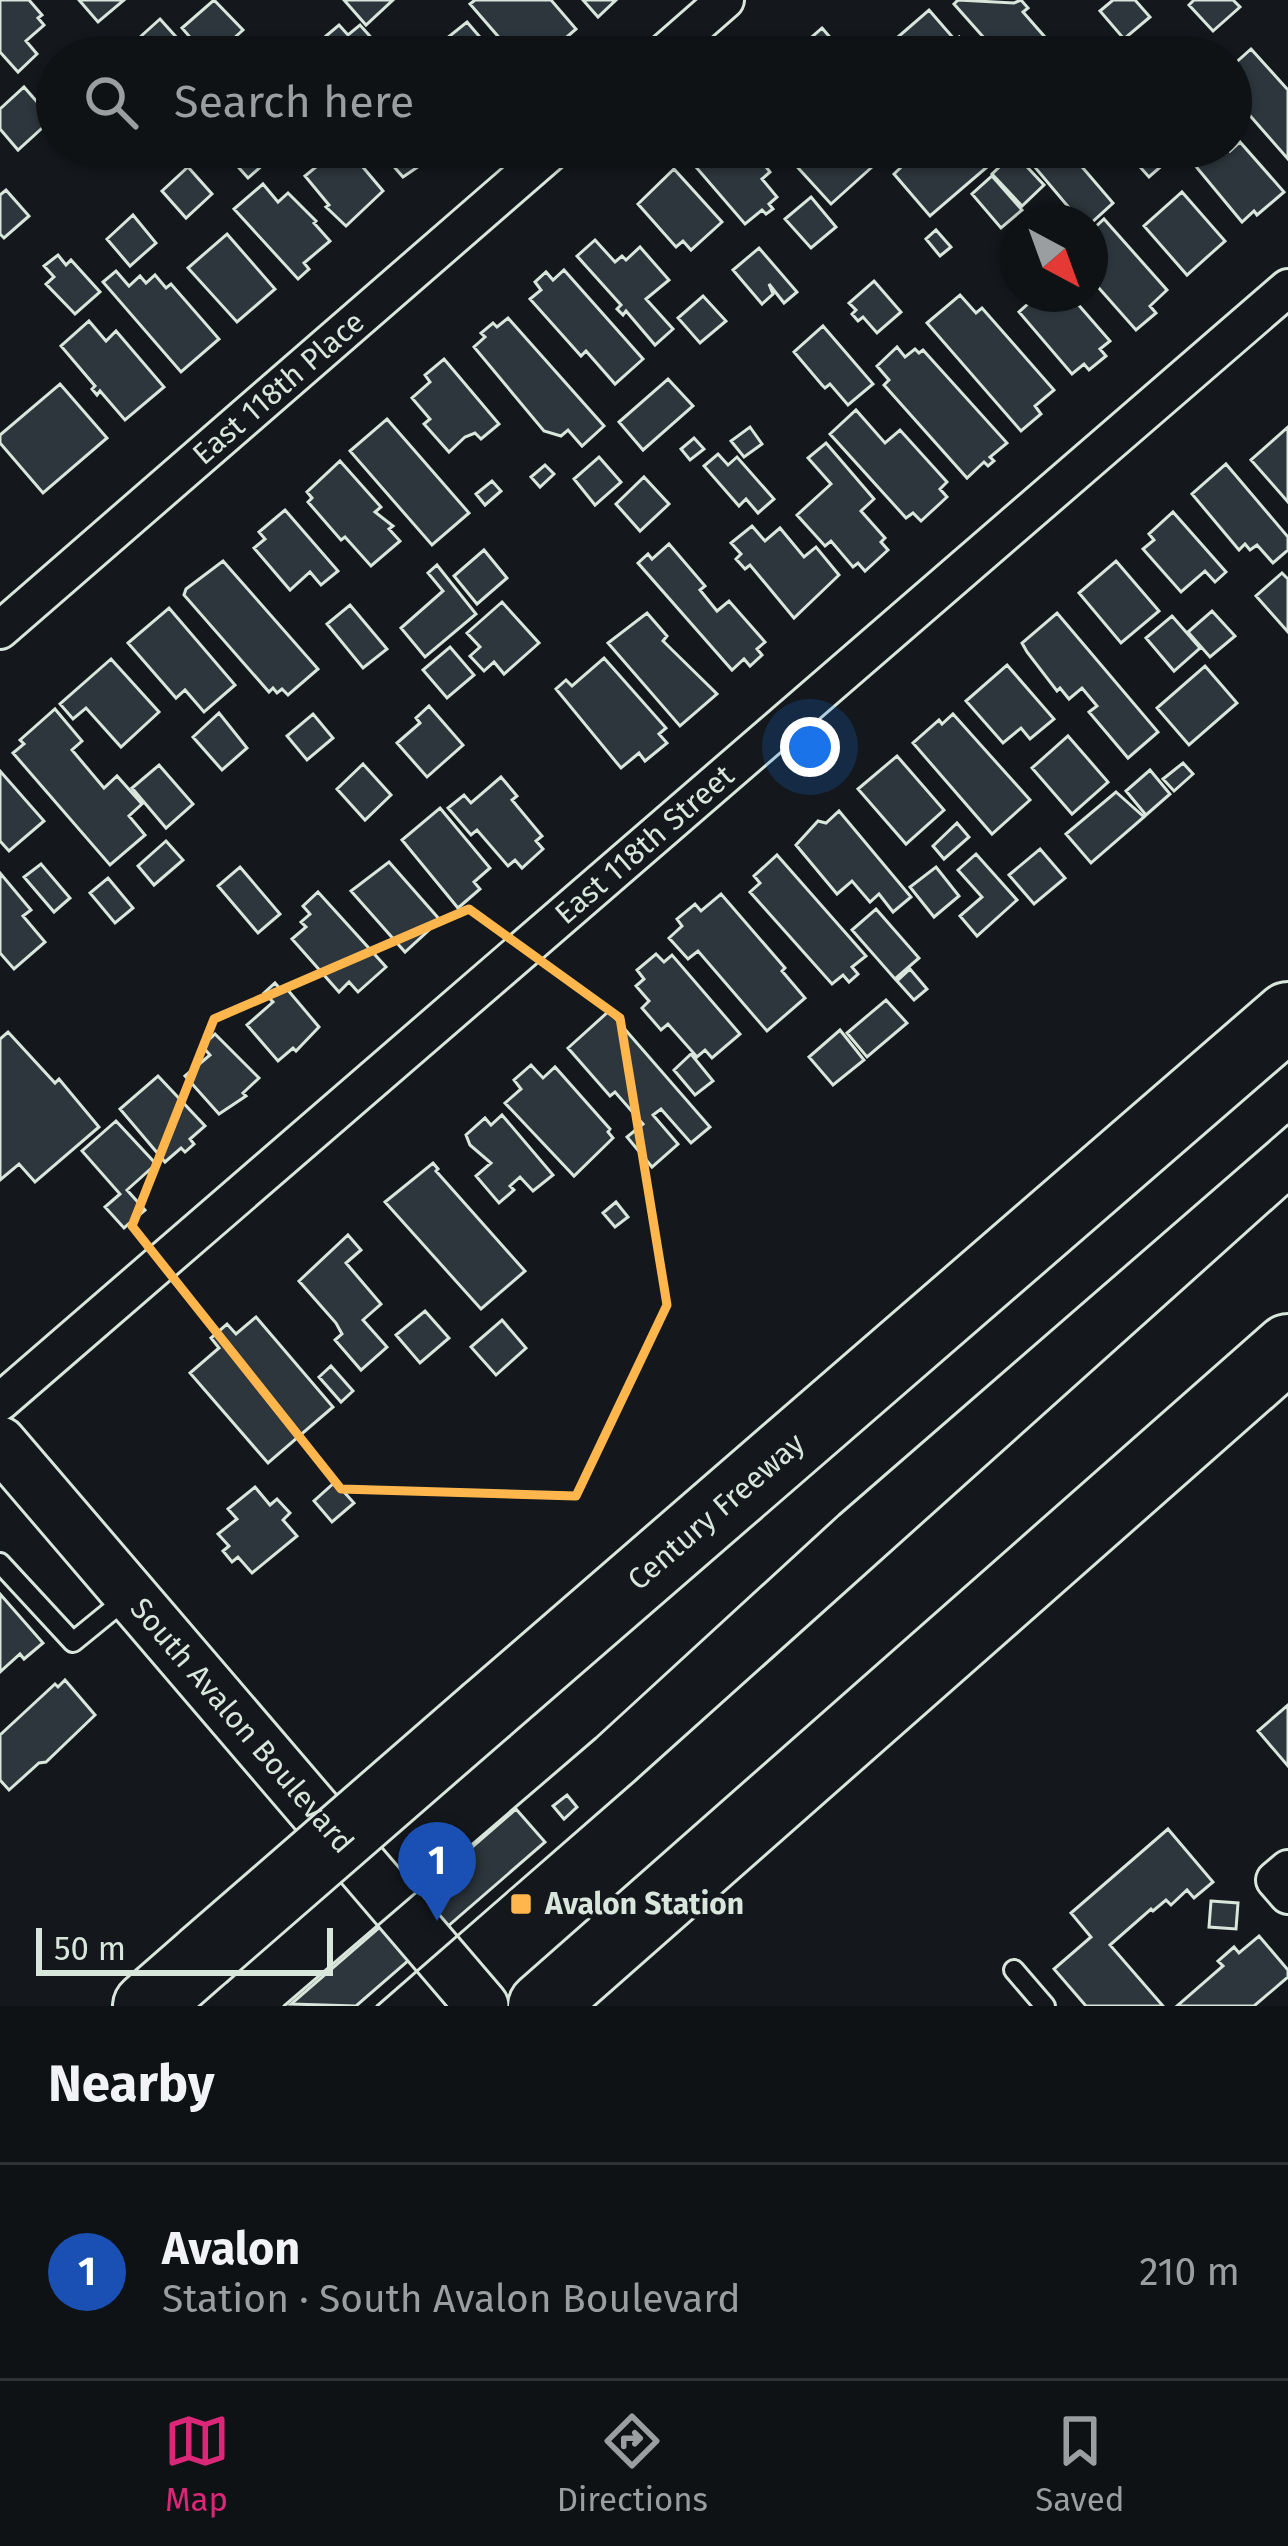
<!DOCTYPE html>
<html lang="en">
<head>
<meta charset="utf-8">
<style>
  body { margin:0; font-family:"Fira Sans",sans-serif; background:#181b1e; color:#f1f3f6 }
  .compass { position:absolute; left:1000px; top:204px; width:108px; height:108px; border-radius:50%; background:#0f1215; box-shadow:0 3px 9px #0004; rotate:139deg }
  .scale { position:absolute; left:36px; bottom:30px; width:297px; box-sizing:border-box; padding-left:12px; border:6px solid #d8e6dc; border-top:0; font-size:33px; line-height:42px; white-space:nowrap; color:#d8e6dc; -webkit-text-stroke:9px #14181c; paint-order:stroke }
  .you { position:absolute; left:810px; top:747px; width:42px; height:42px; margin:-30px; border:9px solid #fff; border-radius:50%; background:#1a73e8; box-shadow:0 0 0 18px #1a73e833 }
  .badge { display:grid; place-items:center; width:78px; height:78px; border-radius:50%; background:#db2777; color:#fff; font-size:39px; font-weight:700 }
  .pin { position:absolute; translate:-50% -99px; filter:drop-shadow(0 3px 6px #0008) }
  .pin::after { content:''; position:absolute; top:63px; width:42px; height:36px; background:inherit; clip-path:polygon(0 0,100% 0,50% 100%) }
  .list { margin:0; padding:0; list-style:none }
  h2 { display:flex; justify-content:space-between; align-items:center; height:156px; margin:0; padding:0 48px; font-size:51px }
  h2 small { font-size:39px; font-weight:400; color:#9b9ea0 }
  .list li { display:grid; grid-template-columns:78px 1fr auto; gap:36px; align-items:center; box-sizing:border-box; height:216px; padding:0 48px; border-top:3px solid #2f3234 }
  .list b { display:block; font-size:45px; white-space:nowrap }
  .list p { margin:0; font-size:39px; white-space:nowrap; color:#9b9ea0 }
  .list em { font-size:39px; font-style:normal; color:#9b9ea0 }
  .icon { flex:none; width:66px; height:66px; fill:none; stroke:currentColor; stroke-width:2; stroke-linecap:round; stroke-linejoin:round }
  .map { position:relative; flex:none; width:1288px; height:2006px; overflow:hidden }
  .search { position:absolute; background:#0f1215; box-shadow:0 3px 9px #0004; left:36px; right:36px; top:36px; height:132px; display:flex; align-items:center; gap:30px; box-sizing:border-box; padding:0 42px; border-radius:66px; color:#9b9ea0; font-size:45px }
  .sheet { height:372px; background:#0f1215 }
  nav { display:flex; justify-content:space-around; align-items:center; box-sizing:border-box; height:168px; border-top:3px solid #2f3234; background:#0f1215; font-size:33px; color:#9b9ea0 }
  nav a { display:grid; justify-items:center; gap:6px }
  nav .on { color:#db2777 }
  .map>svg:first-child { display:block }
  .building { fill:#2c363c; stroke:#d8e6dc; stroke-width:3 }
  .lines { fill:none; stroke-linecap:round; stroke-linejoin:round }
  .lane-casing { stroke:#d8e6dc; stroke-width:24 }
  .street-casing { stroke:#d8e6dc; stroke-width:42 }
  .secondary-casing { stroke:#d8e6dc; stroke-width:57 }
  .highway-casing { stroke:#d8e6dc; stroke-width:72 }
  .lane { stroke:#14181c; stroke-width:18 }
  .street { stroke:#14181c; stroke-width:36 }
  .secondary { stroke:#14181c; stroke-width:51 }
  .highway { stroke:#14181c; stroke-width:66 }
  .tram { stroke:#d8e6dc; stroke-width:3 }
  .highway-bridge-casing { stroke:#d8e6dc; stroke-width:72; stroke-linecap:butt }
  .highway-bridge { stroke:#14181c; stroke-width:66 }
  .marked { fill:none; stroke:#ffb74d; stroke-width:9; stroke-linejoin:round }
  .poi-dot { fill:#ffb74d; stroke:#14181c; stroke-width:4.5 }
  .labels { text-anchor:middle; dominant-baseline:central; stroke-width:9; stroke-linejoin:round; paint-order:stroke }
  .street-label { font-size:30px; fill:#d8e6dc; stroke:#14181c }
  .poi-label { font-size:30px; font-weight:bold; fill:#d8e6dc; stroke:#14181c; text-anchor:start }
</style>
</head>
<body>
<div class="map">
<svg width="1288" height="2006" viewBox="0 0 1288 2006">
  <rect width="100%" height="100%" fill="#14181c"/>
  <path class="building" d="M 0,0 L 29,0 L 42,15 L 38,18 L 44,25 L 26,41 L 37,54 L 18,72 L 0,52 Z
    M 79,0 L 124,0 L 98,22 Z
    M 214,0 L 243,30 L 213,57 L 207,57 L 182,28 Z
    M 344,0 L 393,0 L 366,25 Z
    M 475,0 L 551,0 L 576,29 L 544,57 L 516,57 L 470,4 Z
    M 583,0 L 616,0 L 598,17 Z
    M 958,0 L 1014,3 L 1021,0 L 1028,8 L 1023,12 L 1044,36 L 1021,57 L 1001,57 L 954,4 Z
    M 1113,0 L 1135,0 L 1150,17 L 1124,39 L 1100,11 Z
    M 1194,0 L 1233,0 L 1240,7 L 1213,31 L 1189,5 Z
    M 929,10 L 955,40 L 959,37 L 970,57 L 903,57 L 891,43 Z
    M 160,19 L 186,48 L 176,57 L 118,57 Z
    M 467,22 L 497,57 L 416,57 L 413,53 L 425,43 L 431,51 Z
    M 339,25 L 348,35 L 360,25 L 384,52 L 379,57 L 344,57 L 326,36 Z
    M 822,28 L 847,57 L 794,57 L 792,54 Z
    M 1251,49 L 1288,90 L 1288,159 L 1231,94 L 1231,67 Z
    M 24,87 L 52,119 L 18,150 L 0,129 L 0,109 Z
    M 1240,142 L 1284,192 L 1257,215 L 1254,211 L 1242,222 L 1188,157 L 1199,147 L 1227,147 L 1230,151 Z
    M 226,147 L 267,147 L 274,155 L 248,178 L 223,150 Z
    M 340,147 L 346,147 L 383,191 L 346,226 L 326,207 L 329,205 L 305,176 Z
    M 376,147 L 434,147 L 428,153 L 428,160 L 403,177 L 389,161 L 386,164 Z
    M 703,147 L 733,147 L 747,164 L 757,155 L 770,172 L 762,179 L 777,197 L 769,204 L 773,209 L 766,214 L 762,210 L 745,224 L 689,159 Z
    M 779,147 L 854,147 L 872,167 L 831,204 Z
    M 922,147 L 970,147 L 987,167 L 930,216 L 894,174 Z
    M 1053,147 L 1065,147 L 1113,203 L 1090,224 L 1081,222 L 1033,165 Z
    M 1166,147 L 1173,156 L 1149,177 L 1123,148 Z
    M 1014,153 L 1044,185 L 1022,206 L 992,174 Z
    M 188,167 L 212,194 L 186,218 L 162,191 Z
    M 674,169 L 722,222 L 691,250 L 683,241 L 676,247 L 638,204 Z
    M 992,176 L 1022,210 L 1001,228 L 972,194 Z
    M 263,184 L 278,202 L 288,193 L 316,221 L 314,223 L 330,241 L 304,263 L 309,269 L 298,279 L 234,209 Z
    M 6,190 L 29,216 L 4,238 L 0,234 L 0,195 Z
    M 1182,192 L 1225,241 L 1187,275 L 1144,226 Z
    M 811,197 L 836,227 L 811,248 L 785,219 Z
    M 133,215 L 156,243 L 130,266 L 107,239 Z
    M 1104,219 L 1167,290 L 1150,306 L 1156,313 L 1136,330 L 1090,278 L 1090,262 L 1099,254 L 1090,244 L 1090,232 Z
    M 936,230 L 951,247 L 940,256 L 926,239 Z
    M 227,234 L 275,289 L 237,322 L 188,268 Z
    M 595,240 L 615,262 L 622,256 L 626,260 L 640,247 L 669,280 L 646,299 L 673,329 L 655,345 L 626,311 L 623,315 L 617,309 L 621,305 L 577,256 Z
    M 759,248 L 797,292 L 784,303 L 769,284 L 773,294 L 762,304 L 733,270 Z
    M 58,255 L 66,265 L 71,260 L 100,292 L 75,314 L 46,284 L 54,277 L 44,266 Z
    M 564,270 L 643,359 L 615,384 L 586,351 L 581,356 L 530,299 L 541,290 L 535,282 L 546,272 L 553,280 Z
    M 116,271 L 129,286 L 140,276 L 146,283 L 155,275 L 166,288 L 171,284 L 219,339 L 181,372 L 103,282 Z
    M 874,281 L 901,312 L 877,333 L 863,317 L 858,321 L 852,314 L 856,310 L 849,303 Z
    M 1039,294 L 1069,294 L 1110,341 L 1100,349 L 1106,356 L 1089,370 L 1084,364 L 1072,374 L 1019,312 Z
    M 960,295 L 976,313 L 982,308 L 1054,390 L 1035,406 L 1041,414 L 1021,431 L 927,323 Z
    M 703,296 L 726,321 L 700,343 L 678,318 Z
    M 508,318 L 604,426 L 582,446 L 568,430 L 561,436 L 544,431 L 474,347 L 485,337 L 481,333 L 493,323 L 497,327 Z
    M 89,321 L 106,341 L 116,331 L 164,387 L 125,420 L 100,391 L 97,395 L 92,389 L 95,386 L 61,346 Z
    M 823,326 L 873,384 L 848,405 L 830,384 L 825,388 L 822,385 L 794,352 Z
    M 897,347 L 905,357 L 915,349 L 919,353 L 923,350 L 1007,443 L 990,457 L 994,461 L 988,466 L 984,462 L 967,478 L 884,385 L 889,380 L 877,366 Z
    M 444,359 L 499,424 L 481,439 L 475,433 L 465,437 L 449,452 L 424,424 L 430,419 L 412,398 L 430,382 L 425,375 Z
    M 668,379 L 693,406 L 643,450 L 619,422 Z
    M 60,384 L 107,438 L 43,493 L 0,443 L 0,435 Z
    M 856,410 L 885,443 L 900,430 L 947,482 L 940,489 L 947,497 L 921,521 L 913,513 L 906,518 L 830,434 Z
    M 387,419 L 469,513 L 432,545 L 350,451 Z
    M 750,427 L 762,444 L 744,457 L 731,441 Z
    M 1288,427 L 1288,502 L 1251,460 Z
    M 694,438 L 704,449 L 690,460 L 681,449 Z
    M 826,443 L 874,499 L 861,511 L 885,538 L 881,542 L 888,550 L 865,571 L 858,563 L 853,567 L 831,541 L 825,546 L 797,515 L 831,484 L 808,458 Z
    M 718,454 L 728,465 L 737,457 L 774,499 L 758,513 L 746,499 L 739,506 L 704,466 Z
    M 599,457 L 621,482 L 595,505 L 574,479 Z
    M 340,461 L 381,507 L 375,512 L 393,526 L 389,529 L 400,541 L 371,566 L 345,537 L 341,540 L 308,502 L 312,498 L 307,492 Z
    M 1226,464 L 1288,537 L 1288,550 L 1273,563 L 1257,545 L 1250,550 L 1245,544 L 1239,550 L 1192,494 Z
    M 545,465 L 554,474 L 540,487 L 531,477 Z
    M 644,477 L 669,504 L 640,531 L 616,504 Z
    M 492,481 L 501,491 L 485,505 L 476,494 Z
    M 285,510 L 338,571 L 321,585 L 310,572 L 290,590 L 254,548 L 265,539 L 259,532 Z
    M 1173,512 L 1226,572 L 1215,582 L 1205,571 L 1181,592 L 1143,549 L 1154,540 L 1149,534 Z
    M 752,526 L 765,541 L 780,528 L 804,557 L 816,547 L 839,575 L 794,618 L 750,565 L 745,569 L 736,559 L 741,554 L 731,543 Z
    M 669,544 L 705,586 L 700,590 L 717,611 L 729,601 L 765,642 L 757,649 L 762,655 L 750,666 L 744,659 L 732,670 L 638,563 L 648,554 L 652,559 Z
    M 484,550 L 507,578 L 477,604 L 454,576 Z
    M 223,561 L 318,669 L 288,695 L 282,689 L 277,693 L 273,688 L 269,692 L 184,595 L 186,589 Z
    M 1116,561 L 1159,611 L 1121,643 L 1079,593 Z
    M 437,565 L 476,614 L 425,657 L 401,628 L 443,591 L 428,573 Z
    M 1282,573 L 1288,579 L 1288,632 L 1256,596 Z
    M 502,602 L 539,643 L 504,674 L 494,662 L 484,671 L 470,656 L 480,647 L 467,633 Z
    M 350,605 L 387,649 L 363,668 L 327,624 Z
    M 169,608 L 235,685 L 204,712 L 185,690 L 176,698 L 128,643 Z
    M 1212,611 L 1235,636 L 1210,657 L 1188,632 Z
    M 647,613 L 667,636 L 663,641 L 717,694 L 680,726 L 608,643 Z
    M 1057,613 L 1158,732 L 1128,758 L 1089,712 L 1097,706 L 1082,688 L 1069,699 L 1060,688 L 1057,691 L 1027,652 L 1022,643 Z
    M 1172,616 L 1200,648 L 1174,671 L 1146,638 Z
    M 450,647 L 474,675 L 447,698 L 423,670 Z
    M 604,658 L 666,728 L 659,734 L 667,743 L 645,761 L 639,753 L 621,768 L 556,689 L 566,680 L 572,686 Z
    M 111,659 L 159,712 L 121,747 L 86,708 L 73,719 L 60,704 Z
    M 1007,665 L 1054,719 L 1030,739 L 1021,728 L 1003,743 L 966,701 Z
    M 1205,666 L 1237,703 L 1189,745 L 1157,708 Z
    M 429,706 L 463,745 L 427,777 L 397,743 L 420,723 L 416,718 Z
    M 55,709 L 82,741 L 72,750 L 104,788 L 117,776 L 142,804 L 129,816 L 145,835 L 110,865 L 13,753 L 24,744 L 20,740 Z
    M 219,713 L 247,748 L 222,770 L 193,737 Z
    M 313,714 L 333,738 L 307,760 L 287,736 Z
    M 953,714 L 1030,800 L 992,834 L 913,743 L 939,720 L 942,724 Z
    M 1068,736 L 1108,782 L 1072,814 L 1032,768 Z
    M 897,756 L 944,810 L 906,844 L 858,789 Z
    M 1183,763 L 1193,774 L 1174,791 L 1163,779 Z
    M 363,764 L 391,795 L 365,820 L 337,789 Z
    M 159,765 L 193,804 L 166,828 L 132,788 Z
    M 1150,770 L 1170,794 L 1146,815 L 1126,791 Z
    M 0,771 L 44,821 L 9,851 L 0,841 Z
    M 501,777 L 517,796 L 512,800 L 542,836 L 536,841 L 543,849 L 522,868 L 515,860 L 508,866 L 477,830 L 471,835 L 448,808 L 464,795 L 471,803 Z
    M 1116,792 L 1144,817 L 1091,863 L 1066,834 Z
    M 440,808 L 490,868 L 474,882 L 480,889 L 458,908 L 402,840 Z
    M 839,811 L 911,897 L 893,912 L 879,894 L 870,902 L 852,881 L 837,894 L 796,845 L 818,821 L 826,823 Z
    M 957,823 L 969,837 L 944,859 L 933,846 Z
    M 166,841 L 183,860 L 154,885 L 138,866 Z
    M 1040,849 L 1065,878 L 1034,904 L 1009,875 Z
    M 976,854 L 1017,900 L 977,936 L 960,916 L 982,897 L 958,870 Z
    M 777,855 L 866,956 L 852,967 L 858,974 L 849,982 L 843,975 L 832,984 L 750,892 L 760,883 L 754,876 Z
    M 389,862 L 440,920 L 405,952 L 351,891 Z
    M 41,864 L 70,898 L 54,912 L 24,877 Z
    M 240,867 L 280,914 L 258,933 L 218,886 Z
    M 936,867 L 959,896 L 934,917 L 910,887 Z
    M 0,873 L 31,910 L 23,916 L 45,942 L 14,969 L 0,953 Z
    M 108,878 L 133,908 L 115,923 L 90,893 Z
    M 318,892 L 386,967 L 358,992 L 349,982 L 339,992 L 292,939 L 306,927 L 301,922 L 310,914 L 303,906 Z
    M 721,894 L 785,968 L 782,971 L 805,998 L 767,1031 L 698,951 L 688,959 L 669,938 L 682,926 L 677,919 L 695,904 L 701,911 Z
    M 876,909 L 919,958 L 895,979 L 852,930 Z
    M 656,954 L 664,962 L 672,955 L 740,1034 L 712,1058 L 705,1050 L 697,1057 L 668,1024 L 661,1030 L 642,1008 L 649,1001 L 636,986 L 644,979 L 637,970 Z
    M 910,969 L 927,989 L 914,1000 L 897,981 Z
    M 275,983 L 283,992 L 287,989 L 319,1027 L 296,1051 L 293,1048 L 278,1061 L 247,1025 L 273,1002 L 264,993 Z
    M 886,1000 L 907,1023 L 867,1057 L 847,1033 Z
    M 609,1011 L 710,1127 L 691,1143 L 661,1109 L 653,1115 L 678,1144 L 652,1167 L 627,1137 L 643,1124 L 615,1092 L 610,1096 L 568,1048 Z
    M 840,1030 L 864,1060 L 833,1085 L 809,1057 Z
    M 8,1032 L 55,1083 L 59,1079 L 99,1127 L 35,1182 L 19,1164 L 0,1180 L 0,1039 Z
    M 215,1034 L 259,1078 L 243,1093 L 246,1096 L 219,1114 L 185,1076 L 210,1055 L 202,1046 Z
    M 691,1054 L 713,1081 L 695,1095 L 674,1070 Z
    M 531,1065 L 543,1078 L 555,1067 L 610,1129 L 608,1132 L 613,1138 L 574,1176 L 505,1103 L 521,1089 L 514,1080 Z
    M 158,1076 L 205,1126 L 190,1139 L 194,1144 L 185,1152 L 181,1148 L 165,1162 L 120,1109 Z
    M 502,1115 L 553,1175 L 533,1191 L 520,1177 L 510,1186 L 514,1190 L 499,1203 L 476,1176 L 491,1163 L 470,1145 L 466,1135 L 485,1118 L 491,1125 Z
    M 116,1121 L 156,1164 L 127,1190 L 145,1210 L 124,1228 L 105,1207 L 120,1194 L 82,1151 Z
    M 433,1163 L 438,1169 L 436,1171 L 525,1271 L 481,1309 L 385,1202 Z
    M 616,1202 L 628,1217 L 615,1227 L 603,1213 Z
    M 348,1235 L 361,1250 L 346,1263 L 381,1304 L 363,1320 L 387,1347 L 361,1370 L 335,1340 L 342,1334 L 336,1323 L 299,1281 Z
    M 425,1311 L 449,1338 L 420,1363 L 396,1335 Z
    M 256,1317 L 333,1407 L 268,1463 L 190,1373 L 219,1348 L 211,1338 L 227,1324 L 236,1334 Z
    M 502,1320 L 526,1348 L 496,1375 L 471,1347 Z
    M 331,1366 L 353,1391 L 341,1402 L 319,1377 Z
    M 335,1482 L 354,1503 L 332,1522 L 314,1501 Z
    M 255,1487 L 270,1505 L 277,1499 L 290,1513 L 283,1520 L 297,1536 L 252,1573 L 238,1557 L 232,1562 L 223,1551 L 229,1546 L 218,1534 L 237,1519 L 228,1509 Z
    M 0,1594 L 43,1643 L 24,1659 L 20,1654 L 0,1672 Z
    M 65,1680 L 95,1715 L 46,1762 L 39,1763 L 9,1790 L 0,1780 L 0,1735 L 55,1684 L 58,1687 Z
    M 1288,1705 L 1288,1766 L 1258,1731 Z
    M 567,1795 L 577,1807 L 564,1819 L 553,1806 Z
    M 516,1809 L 545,1842 L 356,2006 L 291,2004 Z
    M 1168,1829 L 1213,1882 L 1194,1898 L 1187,1890 L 1171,1905 L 1166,1900 L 1153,1911 L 1151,1909 L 1110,1945 L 1163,2006 L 1086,2006 L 1054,1969 L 1091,1937 L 1071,1913 Z
    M 1211,1901 L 1238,1903 L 1236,1929 L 1209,1927 Z
    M 1259,1936 L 1288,1970 L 1288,1977 L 1254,2006 L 1177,2006 L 1223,1966 L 1218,1961 L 1234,1947 L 1239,1953 Z"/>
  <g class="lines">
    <defs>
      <path id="lane" d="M 0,1563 L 73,1642 L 127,1598
        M 1014,1970 L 1045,2006"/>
      <g id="street">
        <path d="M 660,57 L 725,0"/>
        <path id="s1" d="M 0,630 L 556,147"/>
        <path id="s2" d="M 0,1402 L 1288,288"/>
        <path d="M 1288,1869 L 1275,1880 L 1288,1895"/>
      </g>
      <g id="secondary">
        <path id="s3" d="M 0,1443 L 482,2006"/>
      </g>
      <g id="highway">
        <path id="s4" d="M 487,1710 L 1288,1016"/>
        <path d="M 147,2006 L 203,1957"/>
        <path d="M 542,2006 L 1288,1348"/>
      </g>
    </defs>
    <use href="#lane" class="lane-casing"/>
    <use href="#street" class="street-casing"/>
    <use href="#secondary" class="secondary-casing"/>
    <use href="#highway" class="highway-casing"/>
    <use href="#lane" class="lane"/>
    <use href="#street" class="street"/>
    <use href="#secondary" class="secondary"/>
    <use href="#highway" class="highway"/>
    <path class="tram" d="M 284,2006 L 596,1738 L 839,1515 L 1288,1125
      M 377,2006 L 637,1779 L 1288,1195"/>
    <defs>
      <path id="highway-bridge" d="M 203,1957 L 487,1710"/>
    </defs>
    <use href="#highway-bridge" class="highway-bridge-casing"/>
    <use href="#highway-bridge" class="highway-bridge"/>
  </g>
  <path class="marked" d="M 469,909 L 620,1018 L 667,1305 L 576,1496 L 341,1489 L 132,1226 L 214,1019 Z"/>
  <rect class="poi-dot" x="509" y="1892" width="24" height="24" rx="6"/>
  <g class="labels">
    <g class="street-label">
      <text stroke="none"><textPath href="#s1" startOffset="369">East 118th Place</textPath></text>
      <text stroke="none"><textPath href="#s2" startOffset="852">East 118th Street</textPath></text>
      <text stroke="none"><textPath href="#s4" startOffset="303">Century Freeway</textPath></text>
      <text stroke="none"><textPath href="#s3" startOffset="372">South Avalon Boulevard</textPath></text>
    </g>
    <g class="poi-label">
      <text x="545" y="1904">Avalon Station</text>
    </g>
  </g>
</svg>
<svg class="compass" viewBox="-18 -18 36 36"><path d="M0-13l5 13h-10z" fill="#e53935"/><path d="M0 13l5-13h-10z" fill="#9b9ea0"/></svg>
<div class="scale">50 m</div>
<div class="you"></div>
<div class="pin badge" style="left:437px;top:1921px;background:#1a4fb4">1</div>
<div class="search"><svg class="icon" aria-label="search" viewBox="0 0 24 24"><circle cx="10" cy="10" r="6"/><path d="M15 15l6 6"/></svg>Search here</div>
</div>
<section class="sheet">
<h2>Nearby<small></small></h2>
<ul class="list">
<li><span class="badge" style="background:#1a4fb4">1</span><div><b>Avalon</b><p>Station · South Avalon Boulevard</p></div><em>210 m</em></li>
</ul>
</section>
<nav>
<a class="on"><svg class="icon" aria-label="map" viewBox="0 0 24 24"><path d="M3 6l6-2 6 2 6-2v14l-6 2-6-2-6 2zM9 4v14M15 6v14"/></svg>Map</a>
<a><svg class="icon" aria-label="directions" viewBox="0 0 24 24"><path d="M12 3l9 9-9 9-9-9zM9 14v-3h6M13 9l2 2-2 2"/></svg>Directions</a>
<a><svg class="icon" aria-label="saved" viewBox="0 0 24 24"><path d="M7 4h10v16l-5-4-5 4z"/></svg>Saved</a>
</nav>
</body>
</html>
